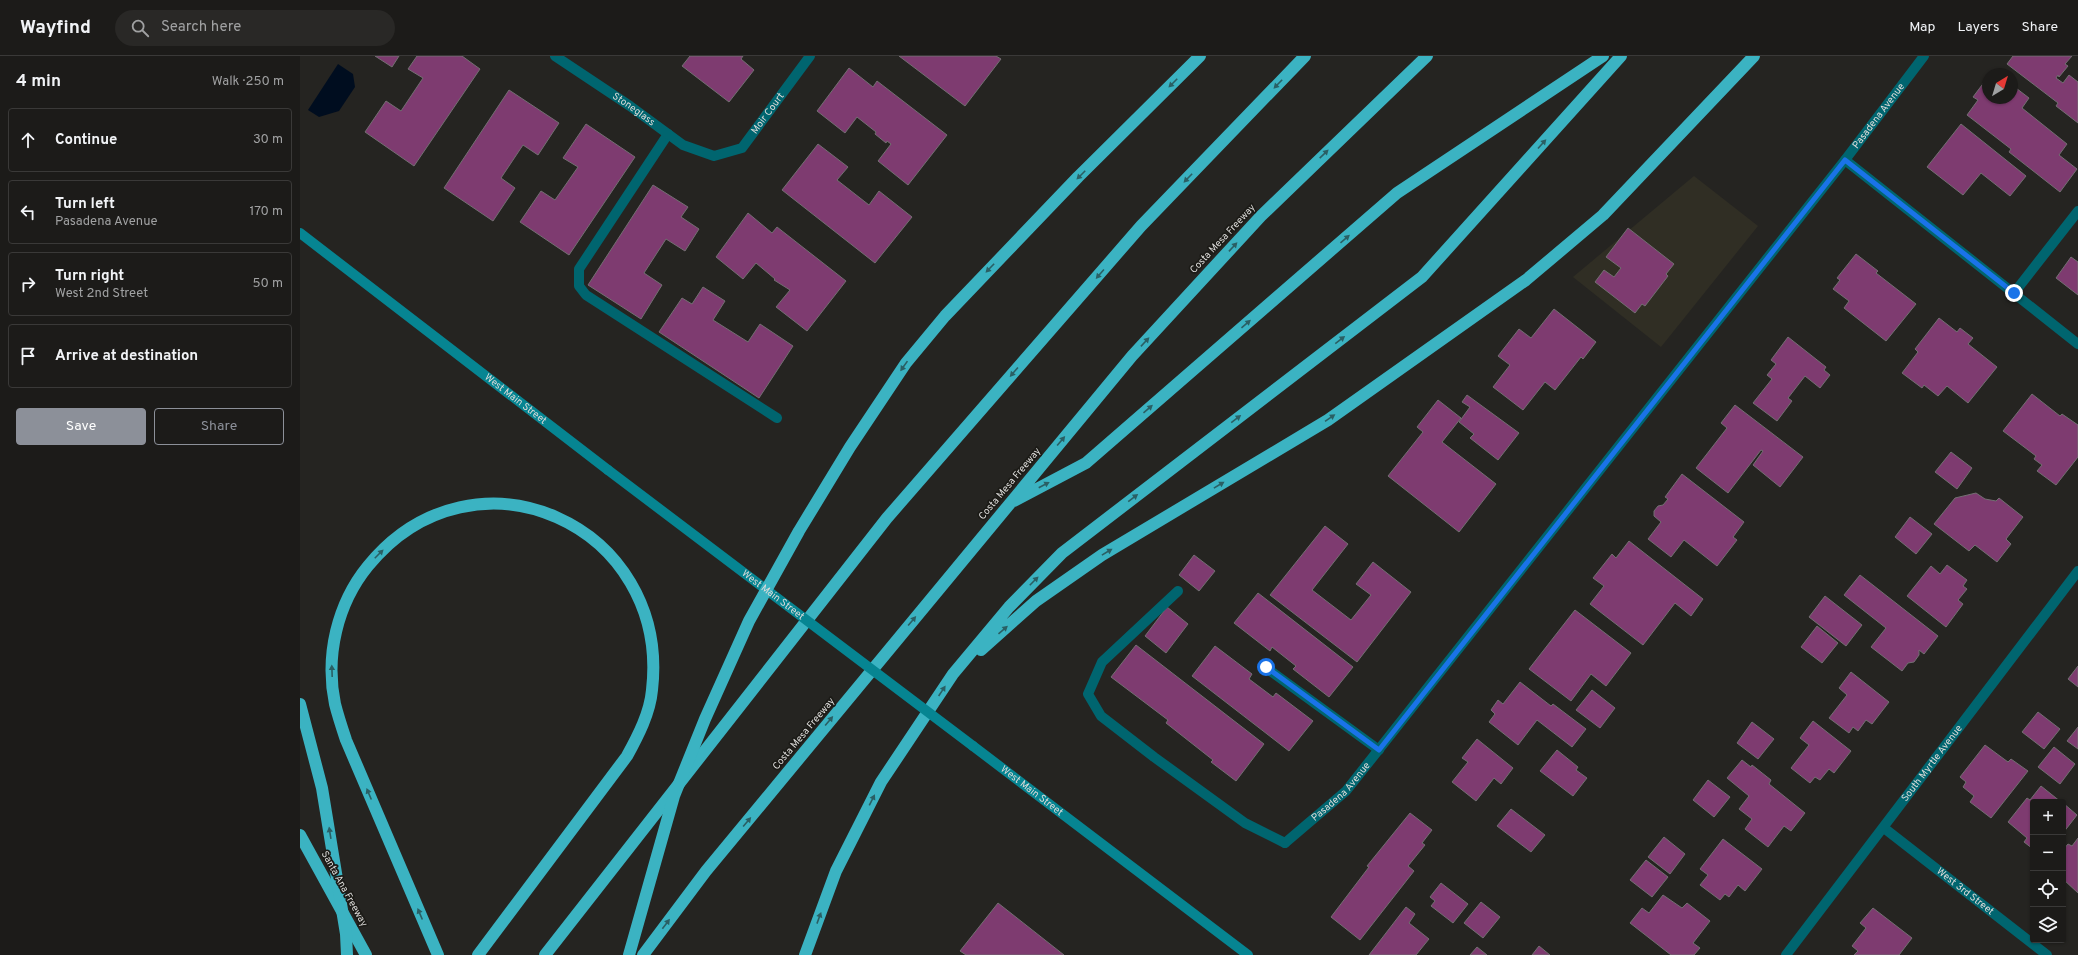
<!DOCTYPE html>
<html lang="en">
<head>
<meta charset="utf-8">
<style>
  body { margin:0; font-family:Overpass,sans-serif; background:#292826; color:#f1f3f6 }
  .controls { position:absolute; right:12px; bottom:12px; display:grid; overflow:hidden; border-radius:4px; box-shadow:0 1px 3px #0004 }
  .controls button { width:36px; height:36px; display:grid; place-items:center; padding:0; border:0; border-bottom:1px solid #3a3938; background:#1c1b19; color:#f1f3f6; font:20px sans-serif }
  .compass { position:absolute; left:1682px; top:12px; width:36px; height:36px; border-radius:50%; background:#1c1b19; box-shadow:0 1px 3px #0004; rotate:38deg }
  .stop { position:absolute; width:12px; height:12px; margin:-9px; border:3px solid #1a73e8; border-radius:50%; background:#fff }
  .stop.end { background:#1a73e8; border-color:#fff; box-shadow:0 1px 4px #0008 }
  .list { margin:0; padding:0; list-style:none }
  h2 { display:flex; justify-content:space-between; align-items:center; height:52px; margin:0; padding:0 16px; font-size:17px }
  h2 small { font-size:13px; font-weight:400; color:#a0a1a2 }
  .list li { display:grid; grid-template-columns:26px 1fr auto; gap:12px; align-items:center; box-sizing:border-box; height:64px; margin:0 8px 8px; padding:0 8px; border:1px solid #3a3938; border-radius:4px }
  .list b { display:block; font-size:15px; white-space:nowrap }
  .list p { margin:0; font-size:13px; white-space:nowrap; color:#a0a1a2 }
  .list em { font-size:13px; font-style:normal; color:#a0a1a2 }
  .actions { display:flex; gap:8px; padding:12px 16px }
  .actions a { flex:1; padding:9px 0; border:1px solid #8c9099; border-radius:4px; text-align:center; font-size:14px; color:#8c9099 }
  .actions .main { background:#8c9099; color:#fff }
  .icon { flex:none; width:22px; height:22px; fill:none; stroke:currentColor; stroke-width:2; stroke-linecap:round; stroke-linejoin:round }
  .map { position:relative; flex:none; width:1778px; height:899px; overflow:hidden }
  header { display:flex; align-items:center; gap:24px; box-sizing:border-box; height:56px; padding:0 20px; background:#1c1b19; border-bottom:1px solid #3a3938 }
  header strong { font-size:19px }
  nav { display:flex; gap:22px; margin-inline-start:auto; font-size:14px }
  .search { width:280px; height:36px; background:#292826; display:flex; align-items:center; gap:10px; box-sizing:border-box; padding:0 14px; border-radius:22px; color:#a0a1a2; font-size:15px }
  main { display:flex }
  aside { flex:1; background:#1c1b19 }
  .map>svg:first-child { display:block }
  .built { fill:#302e24 }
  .water { fill:#000d1f }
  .building { fill:#7e3b70; stroke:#736f72 }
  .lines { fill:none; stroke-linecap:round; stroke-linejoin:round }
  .lane { stroke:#00656f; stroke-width:10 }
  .street { stroke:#00656f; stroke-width:10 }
  .secondary { stroke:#068592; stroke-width:10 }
  .highway { stroke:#3bb3c2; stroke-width:12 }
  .secondary-bridge { stroke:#068592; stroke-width:10 }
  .highway-bridge { stroke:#3bb3c2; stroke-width:12 }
  .oneway { fill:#2a5f64 }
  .route { stroke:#1a73e8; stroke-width:5 }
  .labels { text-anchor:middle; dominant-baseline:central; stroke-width:3.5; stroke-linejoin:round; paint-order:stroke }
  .street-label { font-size:10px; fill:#dddcda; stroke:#1c1b17 }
</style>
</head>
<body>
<header>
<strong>Wayfind</strong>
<div class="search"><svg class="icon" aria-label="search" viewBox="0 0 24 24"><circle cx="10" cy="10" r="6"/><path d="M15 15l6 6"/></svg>Search here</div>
<nav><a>Map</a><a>Layers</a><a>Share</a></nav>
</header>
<main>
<aside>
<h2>4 min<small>Walk · 250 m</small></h2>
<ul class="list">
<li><svg class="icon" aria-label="ahead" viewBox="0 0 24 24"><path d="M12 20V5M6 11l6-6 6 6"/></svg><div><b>Continue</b></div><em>30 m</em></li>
<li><svg class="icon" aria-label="left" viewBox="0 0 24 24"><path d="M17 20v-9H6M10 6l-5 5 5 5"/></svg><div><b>Turn left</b><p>Pasadena Avenue</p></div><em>170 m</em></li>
<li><svg class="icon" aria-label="right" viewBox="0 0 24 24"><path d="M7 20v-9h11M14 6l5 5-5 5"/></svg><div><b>Turn right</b><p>West 2nd Street</p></div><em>50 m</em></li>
<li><svg class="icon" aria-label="arrive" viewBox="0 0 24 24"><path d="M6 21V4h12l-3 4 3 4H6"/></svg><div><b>Arrive at destination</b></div></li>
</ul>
<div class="actions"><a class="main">Save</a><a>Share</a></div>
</aside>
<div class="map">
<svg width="1778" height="899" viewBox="0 0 1778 899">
  <rect width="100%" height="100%" fill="#252421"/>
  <path class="built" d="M 1394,120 L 1458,170 L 1361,291 L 1273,221 Z"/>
  <path class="water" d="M 38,8 L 53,18 L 55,31 L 39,55 L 19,61 L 8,54 Z"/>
  <path class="building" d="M 75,0 L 99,0 L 92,11 Z
    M 117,0 L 162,0 L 180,13 L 114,110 L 65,76 L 86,45 L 101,55 L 123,22 L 108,13 Z
    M 390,0 L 443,0 L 441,3 L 454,14 L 429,46 L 382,10 Z
    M 599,0 L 696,0 L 701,3 L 665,50 Z
    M 1713,0 L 1772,0 L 1765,8 L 1768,10 L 1759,21 L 1758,19 L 1756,22 L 1763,27 L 1769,19 L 1778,26 L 1778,67 L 1756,50 L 1758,47 L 1707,8 Z
    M 549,12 L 573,31 L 577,25 L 647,79 L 608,129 L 578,105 L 591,88 L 587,85 L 586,87 L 575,78 L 576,76 L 557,61 L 545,77 L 517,55 Z
    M 1685,25 L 1688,27 L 1688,42 L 1712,42 L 1712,29 L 1729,42 L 1722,52 L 1767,88 L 1759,99 L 1777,113 L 1760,136 L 1709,96 L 1711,93 L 1667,59 L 1678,44 L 1673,41 Z
    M 209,34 L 259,67 L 238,99 L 223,89 L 201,122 L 215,132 L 193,165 L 144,132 Z
    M 286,68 L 335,101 L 269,199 L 220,166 L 241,135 L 255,144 L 278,111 L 263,102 Z
    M 1661,68 L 1726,120 L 1710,140 L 1681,117 L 1663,139 L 1627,111 Z
    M 518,88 L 548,111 L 537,124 L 569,149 L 579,135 L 612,161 L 575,207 L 482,134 Z
    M 353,129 L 388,151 L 381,161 L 399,173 L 385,195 L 366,183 L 344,217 L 362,229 L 341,263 L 288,229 Z
    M 448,157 L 472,177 L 477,171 L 546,225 L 507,275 L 476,251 L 490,234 L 474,224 L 475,223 L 456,207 L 443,223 L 416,201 Z
    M 1328,172 L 1374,208 L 1366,218 L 1368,220 L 1345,250 L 1342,248 L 1335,257 L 1295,226 L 1304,214 L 1314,221 L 1321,212 L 1306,201 Z
    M 1556,198 L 1578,215 L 1576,217 L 1616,248 L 1586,285 L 1544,252 L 1549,245 L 1533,233 L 1540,224 L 1537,222 Z
    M 1771,201 L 1778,206 L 1778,239 L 1756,222 Z
    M 403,231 L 425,245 L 413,264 L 448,286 L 460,268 L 493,290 L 459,342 L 359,276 L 382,242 L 392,248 Z
    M 1254,253 L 1296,286 L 1283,303 L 1281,301 L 1255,334 L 1245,326 L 1223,354 L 1193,331 L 1210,309 L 1198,300 L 1219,273 L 1231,282 Z
    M 1639,262 L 1657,276 L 1660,272 L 1673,282 L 1668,288 L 1697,311 L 1668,347 L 1647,330 L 1638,340 L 1624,329 L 1622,332 L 1602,317 L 1618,296 L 1615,293 Z
    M 1488,281 L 1526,311 L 1524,314 L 1530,319 L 1520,332 L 1505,320 L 1488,342 L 1492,345 L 1477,365 L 1453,347 L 1472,323 L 1467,319 L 1476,308 L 1471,304 Z
    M 1732,338 L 1760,360 L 1762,358 L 1778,369 L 1778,401 L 1756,429 L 1737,415 L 1742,409 L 1734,403 L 1736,400 L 1703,375 Z
    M 1167,339 L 1219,377 L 1198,404 L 1170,382 L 1174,378 L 1159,366 L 1170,351 L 1162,346 Z
    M 1138,344 L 1161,362 L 1142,386 L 1196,428 L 1159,476 L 1088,420 L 1123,376 L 1117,371 Z
    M 1435,349 L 1503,401 L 1480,431 L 1453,409 L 1463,395 L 1461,394 L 1428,437 L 1396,412 L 1427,372 L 1421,367 Z
    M 1651,396 L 1672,412 L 1657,433 L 1635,416 Z
    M 1382,418 L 1444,466 L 1433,481 L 1437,484 L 1417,510 L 1384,484 L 1371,501 L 1348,483 L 1361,466 L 1354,460 L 1354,455 L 1358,450 L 1363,449 L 1368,443 L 1365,441 Z
    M 1676,437 L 1685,443 L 1696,445 L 1699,442 L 1723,461 L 1706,483 L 1711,488 L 1697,506 L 1675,489 L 1669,495 L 1634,468 L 1655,442 Z
    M 1610,461 L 1632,478 L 1616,498 L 1595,481 Z
    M 1025,470 L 1048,488 L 1012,534 L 1051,564 L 1071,539 L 1056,528 L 1073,506 L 1111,536 L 1057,606 L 970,539 Z
    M 1329,485 L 1403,543 L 1391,560 L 1375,547 L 1343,589 L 1290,548 L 1304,530 L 1293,522 L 1312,498 L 1316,502 Z
    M 894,499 L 915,515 L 899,535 L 879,519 Z
    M 1647,509 L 1667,524 L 1663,530 L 1667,533 L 1658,544 L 1663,548 L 1646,571 L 1607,540 L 1631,510 L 1640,518 Z
    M 1560,519 L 1638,580 L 1624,598 L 1619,594 L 1619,599 L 1614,606 L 1608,607 L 1602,615 L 1571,591 L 1586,572 L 1544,539 Z
    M 958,537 L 1053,611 L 1029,641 L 993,613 L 996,610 L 972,591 L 970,595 L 934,567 Z
    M 1525,540 L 1562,569 L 1546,590 L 1509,561 Z
    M 867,551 L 888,568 L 866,597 L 845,580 Z
    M 1275,554 L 1331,597 L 1306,630 L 1291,618 L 1271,645 L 1229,613 Z
    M 1517,570 L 1538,587 L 1522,607 L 1501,591 Z
    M 836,589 L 964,688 L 936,725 L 911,706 L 913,704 L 866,667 L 868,664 L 811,621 Z
    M 915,590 L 952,618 L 949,623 L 973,641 L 976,637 L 1013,665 L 989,695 L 892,620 Z
    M 1778,610 L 1778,631 L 1768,623 Z
    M 1551,616 L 1589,646 L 1572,668 L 1566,664 L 1558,675 L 1553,671 L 1549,677 L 1529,662 L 1547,639 L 1539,632 Z
    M 1220,626 L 1251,650 L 1253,648 L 1286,673 L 1272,691 L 1237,664 L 1218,689 L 1189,666 L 1195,658 L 1191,654 L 1198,644 L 1203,648 Z
    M 1292,634 L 1315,652 L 1300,672 L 1276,654 Z
    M 1738,656 L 1760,673 L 1744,693 L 1722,676 Z
    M 1513,665 L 1551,695 L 1534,717 L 1529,713 L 1520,724 L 1515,721 L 1510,727 L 1491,712 L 1509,689 L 1500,682 Z
    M 1452,666 L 1474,683 L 1458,703 L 1437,687 Z
    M 1778,671 L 1778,693 L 1767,685 Z
    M 1177,683 L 1213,712 L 1201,728 L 1194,722 L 1176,745 L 1152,726 L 1168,706 L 1162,702 Z
    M 1685,689 L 1708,706 L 1711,703 L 1728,715 L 1691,762 L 1670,746 L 1674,740 L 1663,731 L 1666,726 L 1660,721 Z
    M 1754,691 L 1775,708 L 1760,728 L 1738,711 Z
    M 1257,694 L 1278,711 L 1276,714 L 1287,722 L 1273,740 L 1240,715 Z
    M 1442,704 L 1451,711 L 1452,709 L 1471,724 L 1469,728 L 1505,757 L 1491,775 L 1484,770 L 1468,791 L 1445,773 L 1452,763 L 1439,753 L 1449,740 L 1427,722 Z
    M 1408,724 L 1430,741 L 1414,761 L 1393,744 Z
    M 1741,730 L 1761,746 L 1733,746 L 1733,793 L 1724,786 L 1727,782 L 1708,766 L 1727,742 L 1730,744 Z
    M 1763,747 L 1777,759 L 1763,777 Z
    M 1211,753 L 1245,779 L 1231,796 L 1197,770 Z
    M 1110,757 L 1132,774 L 1122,787 L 1125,789 L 1108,810 L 1114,815 L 1060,884 L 1031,861 L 1069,811 L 1067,810 Z
    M 1364,781 L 1385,798 L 1370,818 L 1348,801 Z
    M 1778,782 L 1778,837 L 1763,823 L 1763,794 L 1768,788 L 1772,790 Z
    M 1423,783 L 1462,813 L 1445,835 L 1438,829 L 1429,841 L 1425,838 L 1420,844 L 1400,829 L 1408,819 L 1400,813 Z
    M 1346,804 L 1368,821 L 1352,841 L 1330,824 Z
    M 1141,827 L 1168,848 L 1153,867 L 1131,850 L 1135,845 L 1130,841 Z
    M 1363,839 L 1382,852 L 1387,847 L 1410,865 L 1393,887 L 1400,892 L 1394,899 L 1371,899 L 1330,867 L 1342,852 L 1349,857 Z
    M 1181,846 L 1200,861 L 1183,882 L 1164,867 Z
    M 698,847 L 764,899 L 666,899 L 660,895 Z
    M 1106,851 L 1115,858 L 1109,867 L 1129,883 L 1116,899 L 1069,899 Z
    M 1573,852 L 1612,882 L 1599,899 L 1554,899 L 1558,895 L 1552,890 L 1566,872 L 1560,867 Z
    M 1239,890 L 1250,899 L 1232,899 Z
    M 1177,891 L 1187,899 L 1170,899 Z"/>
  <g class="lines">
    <path class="lane" d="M 368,78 L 279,213 L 279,230 L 286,239 L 477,362
      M 1714,237 L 1778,155
      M 878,535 L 802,606 L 788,638 L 801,660 L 854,701 L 945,767 L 985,787
      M 965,611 L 1079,694"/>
    <g class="street">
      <path id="s1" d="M 255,0 L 330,50 L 383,89 L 414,100 L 442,92 L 510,0"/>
      <path d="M 1545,104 L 1778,288"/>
      <path id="s2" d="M 1584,772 L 1747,899"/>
      <path id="s3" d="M 985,787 L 1046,735 L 1545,104 L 1624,0"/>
      <path id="s4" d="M 1486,899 L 1778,515"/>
    </g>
    <g class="secondary">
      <path id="s5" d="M 0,177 L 308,414"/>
      <path id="s6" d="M 673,690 L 948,899"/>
    </g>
    <path class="highway" d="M 714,445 L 786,407 L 1097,137 L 1303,0
      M 681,594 L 736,545 L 802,499 L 1028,364 L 1226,224 L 1303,159 L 1454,0
      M 0,779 L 66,899
      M 138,899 L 46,684 C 42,672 38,660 35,648 C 25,600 37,548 68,510 C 174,380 371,469 352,634 C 350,657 338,680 327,700 L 178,899
      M 245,899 L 587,462 L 841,170 L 1005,0
      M 343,899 L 406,815 L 832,300 L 961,160 L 1127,0
      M 505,899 L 536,815 L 581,726 L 653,618 L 709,551 L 762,497 L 1122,221 L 1321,0"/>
    <path class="secondary-bridge" id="s7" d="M 308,414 L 673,690"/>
    <path class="highway-bridge" d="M 0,648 L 22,732 L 46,878 L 47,899
      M 329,899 L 374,740 L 405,663 L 449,565 L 499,475 L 550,391 L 606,307 L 645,260 L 778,121 L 900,0"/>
  </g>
  <defs><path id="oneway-solid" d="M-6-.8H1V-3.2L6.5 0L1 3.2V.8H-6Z"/></defs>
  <g class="oneway">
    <use href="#oneway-solid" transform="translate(873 27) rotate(135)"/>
    <use href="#oneway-solid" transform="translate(978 28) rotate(134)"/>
    <use href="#oneway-solid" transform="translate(1242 88) rotate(-48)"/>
    <use href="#oneway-solid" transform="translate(1024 98) rotate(-44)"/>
    <use href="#oneway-solid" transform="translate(781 119) rotate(135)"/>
    <use href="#oneway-solid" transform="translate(888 122) rotate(134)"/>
    <use href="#oneway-solid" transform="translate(1045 183) rotate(-41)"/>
    <use href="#oneway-solid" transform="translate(933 191) rotate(-47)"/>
    <use href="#oneway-solid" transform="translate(690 212) rotate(134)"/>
    <use href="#oneway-solid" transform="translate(800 218) rotate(131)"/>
    <use href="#oneway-solid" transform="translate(946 268) rotate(-41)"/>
    <use href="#oneway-solid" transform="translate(1040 284) rotate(-38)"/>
    <use href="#oneway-solid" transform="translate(845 286) rotate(-47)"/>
    <use href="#oneway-solid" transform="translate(604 310) rotate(125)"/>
    <use href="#oneway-solid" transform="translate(714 316) rotate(131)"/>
    <use href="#oneway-solid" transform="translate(848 353) rotate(-41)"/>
    <use href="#oneway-solid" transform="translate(1030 362) rotate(-34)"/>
    <use href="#oneway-solid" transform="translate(936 363) rotate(-37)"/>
    <use href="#oneway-solid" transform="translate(761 385) rotate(-50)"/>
    <use href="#oneway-solid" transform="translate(744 429) rotate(-28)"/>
    <use href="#oneway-solid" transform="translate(919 429) rotate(-31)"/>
    <use href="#oneway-solid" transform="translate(833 442) rotate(-37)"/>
    <use href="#oneway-solid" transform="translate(807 496) rotate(-31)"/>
    <use href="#oneway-solid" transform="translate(79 498) rotate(-45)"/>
    <use href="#oneway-solid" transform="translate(734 525) rotate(-45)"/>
    <use href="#oneway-solid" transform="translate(612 565) rotate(-50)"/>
    <use href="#oneway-solid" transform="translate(703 574) rotate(-41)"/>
    <use href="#oneway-solid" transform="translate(32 615) rotate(-92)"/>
    <use href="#oneway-solid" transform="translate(642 635) rotate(-56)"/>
    <use href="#oneway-solid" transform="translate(529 665) rotate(-50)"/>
    <use href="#oneway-solid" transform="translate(69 738) rotate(-113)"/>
    <use href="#oneway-solid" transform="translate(572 744) rotate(-63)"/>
    <use href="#oneway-solid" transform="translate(447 766) rotate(-50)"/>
    <use href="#oneway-solid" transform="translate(30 777) rotate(-99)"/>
    <use href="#oneway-solid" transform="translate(120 858) rotate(-113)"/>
    <use href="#oneway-solid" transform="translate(519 862) rotate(-70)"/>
    <use href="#oneway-solid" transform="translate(366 868) rotate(-53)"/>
  </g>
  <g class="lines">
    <path class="route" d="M 966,611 L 1079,694 L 1545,104 L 1714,237"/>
  </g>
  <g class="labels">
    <g class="street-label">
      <text stroke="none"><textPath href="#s1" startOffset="95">Stoneglass</textPath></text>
      <text stroke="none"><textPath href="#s1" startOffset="261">Moir Court</textPath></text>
      <text stroke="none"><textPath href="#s3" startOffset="940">Pasadena Avenue</textPath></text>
      <text transform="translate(923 183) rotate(-47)">Costa Mesa Freeway</text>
      <text stroke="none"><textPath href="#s5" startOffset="272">West Main Street</textPath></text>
      <text transform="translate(710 428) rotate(-50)">Costa Mesa Freeway</text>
      <text stroke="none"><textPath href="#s7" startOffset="207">West Main Street</textPath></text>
      <text transform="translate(504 678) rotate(-50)">Costa Mesa Freeway</text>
      <text stroke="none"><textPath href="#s4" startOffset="241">South Myrtle Avenue</textPath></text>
      <text stroke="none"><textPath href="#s6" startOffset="74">West Main Street</textPath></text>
      <text stroke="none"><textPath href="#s3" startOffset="76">Pasadena Avenue</textPath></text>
      <text transform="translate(44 833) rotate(61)">Santa Ana Freeway</text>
      <text stroke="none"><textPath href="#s2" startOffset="103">West 3rd Street</textPath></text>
    </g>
  </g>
</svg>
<div class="controls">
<button>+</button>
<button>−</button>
<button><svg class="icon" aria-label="locate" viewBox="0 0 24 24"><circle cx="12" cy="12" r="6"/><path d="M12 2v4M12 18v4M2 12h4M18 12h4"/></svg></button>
<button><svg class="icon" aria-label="layers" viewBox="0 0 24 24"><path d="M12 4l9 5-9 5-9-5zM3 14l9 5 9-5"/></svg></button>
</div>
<svg class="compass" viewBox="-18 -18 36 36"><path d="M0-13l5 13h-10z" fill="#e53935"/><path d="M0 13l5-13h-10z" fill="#a0a1a2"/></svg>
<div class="stop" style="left:966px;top:611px"></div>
<div class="stop end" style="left:1714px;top:237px"></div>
</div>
</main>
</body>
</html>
